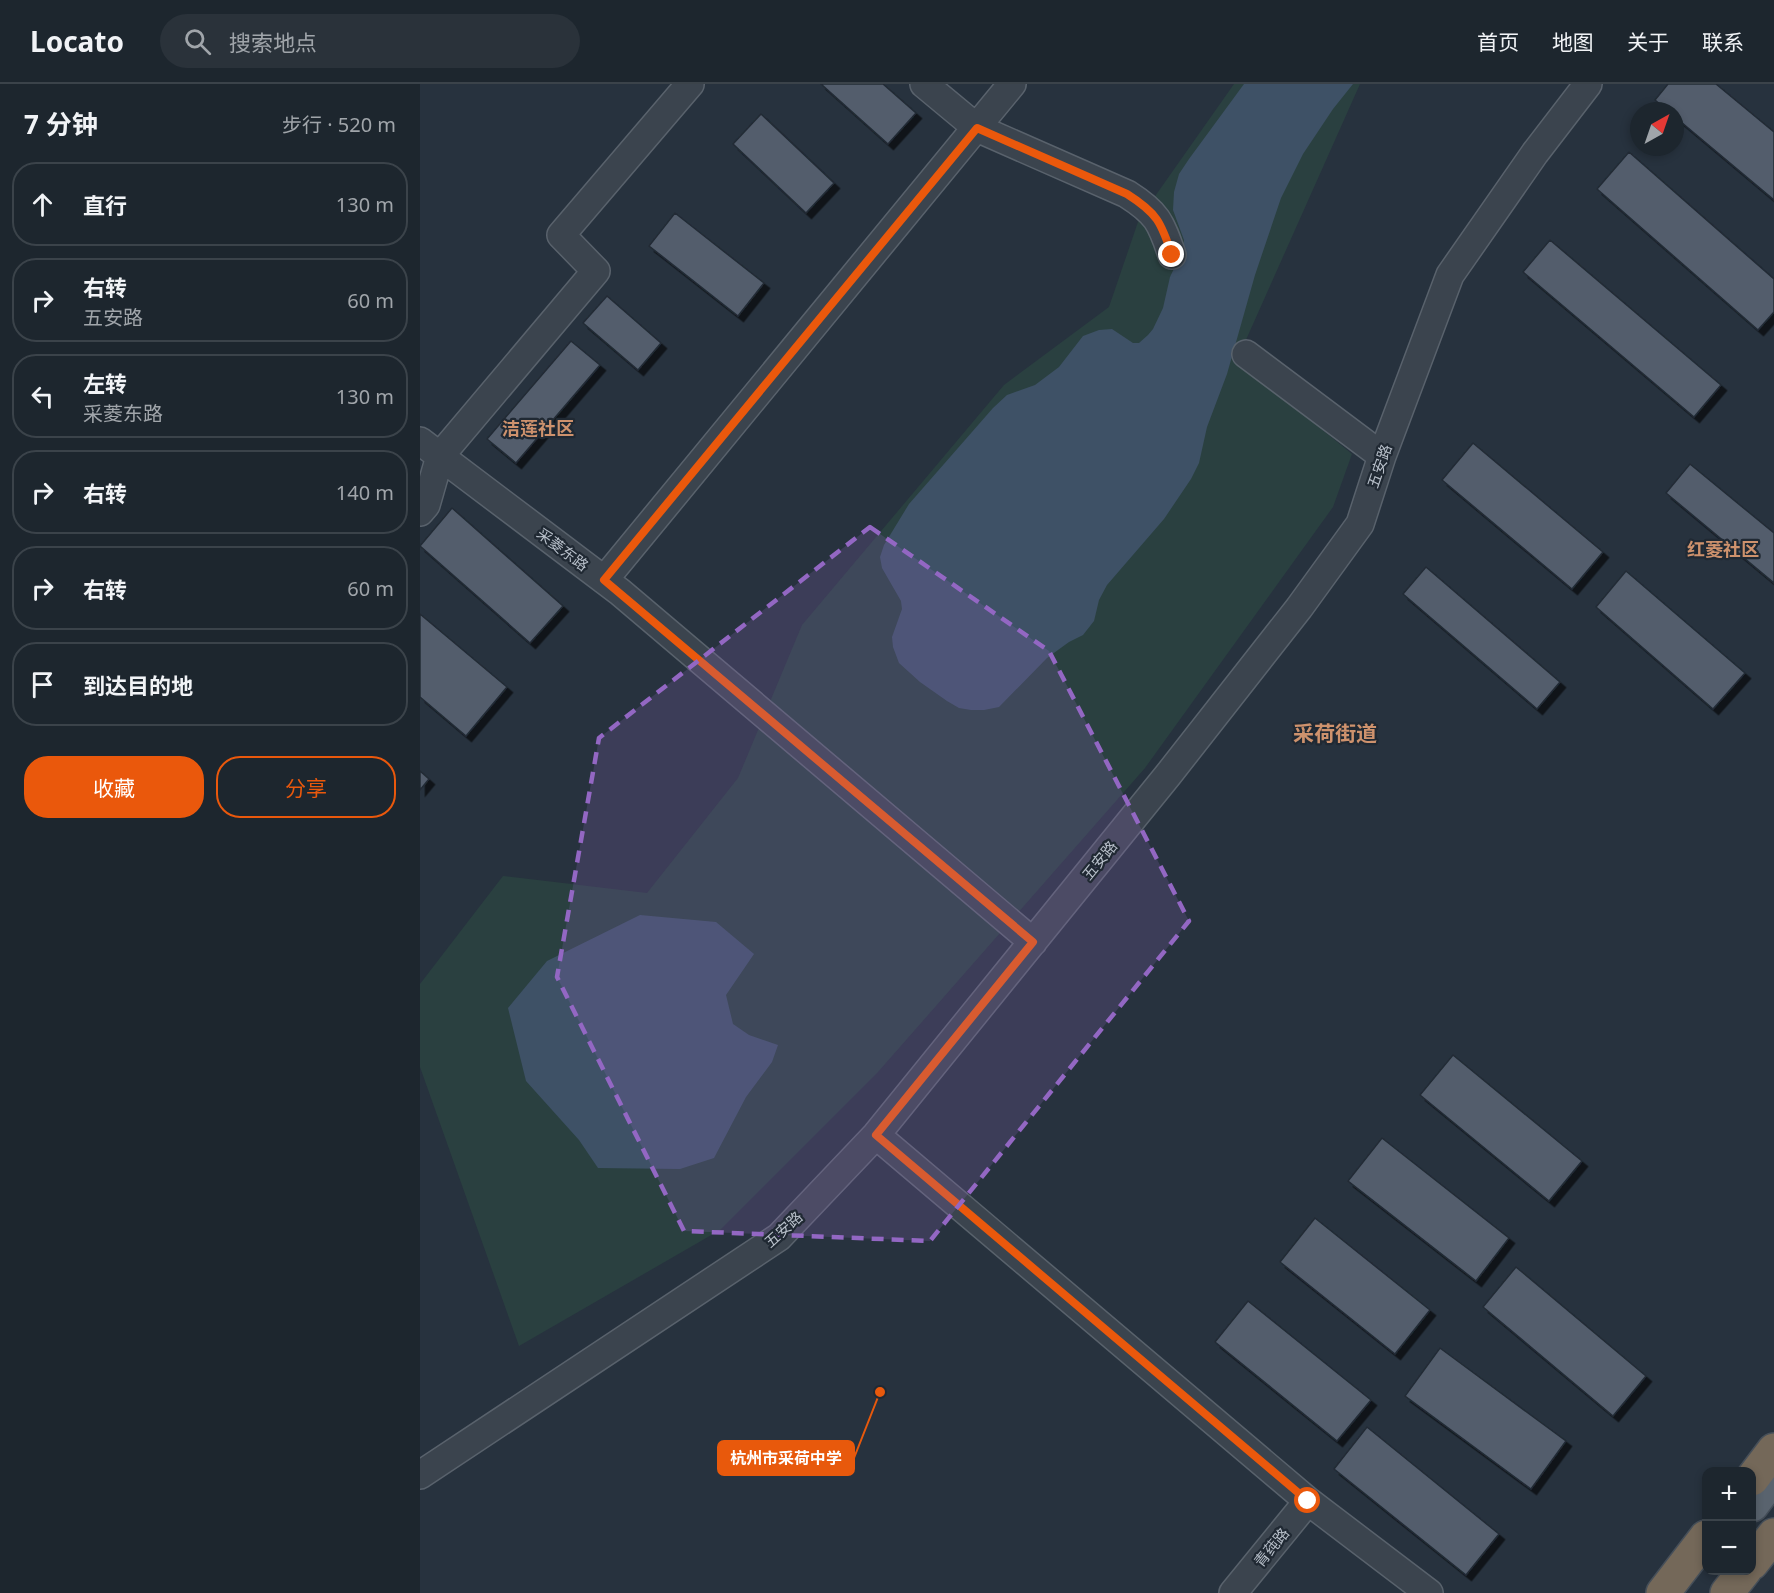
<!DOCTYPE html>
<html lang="zh">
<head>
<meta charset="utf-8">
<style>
  body { margin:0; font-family:"Noto Sans","Noto Sans SC",sans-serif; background:#2a323a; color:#f1f3f6 }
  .controls { position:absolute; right:18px; bottom:18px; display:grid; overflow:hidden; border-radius:12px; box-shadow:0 3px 9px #0003 }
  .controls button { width:54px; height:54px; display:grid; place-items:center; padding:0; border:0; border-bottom:2px solid #3b434a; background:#1d262e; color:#f1f3f6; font:30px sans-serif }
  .compass { position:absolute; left:1210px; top:18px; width:54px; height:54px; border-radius:50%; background:#1d262e; box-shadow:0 3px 9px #0003; rotate:40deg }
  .stop { position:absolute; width:18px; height:18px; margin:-14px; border:4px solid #ea580c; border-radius:50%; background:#fff }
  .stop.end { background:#ea580c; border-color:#fff; box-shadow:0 2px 6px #0008 }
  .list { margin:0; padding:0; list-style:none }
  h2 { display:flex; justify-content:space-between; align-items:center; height:78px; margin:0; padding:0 24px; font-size:26px }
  h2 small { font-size:20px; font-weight:400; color:#a0a5aa }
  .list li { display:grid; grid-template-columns:39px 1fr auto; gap:18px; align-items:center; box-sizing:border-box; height:84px; margin:0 12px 12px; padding:0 12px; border:2px solid #3b434a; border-radius:24px }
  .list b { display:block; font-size:22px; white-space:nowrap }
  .list p { margin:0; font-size:20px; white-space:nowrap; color:#a0a5aa }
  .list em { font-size:20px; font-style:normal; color:#a0a5aa }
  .actions { display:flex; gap:12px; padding:18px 24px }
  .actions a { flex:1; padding:14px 0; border:2px solid #ea580c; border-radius:24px; text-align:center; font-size:21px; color:#ea580c }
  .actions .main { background:#ea580c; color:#fff }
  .icon { flex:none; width:33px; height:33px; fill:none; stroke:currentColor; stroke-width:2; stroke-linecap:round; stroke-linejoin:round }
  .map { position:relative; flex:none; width:1354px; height:1509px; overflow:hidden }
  header { display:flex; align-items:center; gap:36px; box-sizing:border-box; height:84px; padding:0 30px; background:#1d262e; border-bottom:2px solid #3b434a }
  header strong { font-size:28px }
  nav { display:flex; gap:33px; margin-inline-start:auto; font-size:21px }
  .search { width:420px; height:54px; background:#2a323a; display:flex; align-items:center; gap:15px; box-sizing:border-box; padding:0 21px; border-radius:33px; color:#a0a5aa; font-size:22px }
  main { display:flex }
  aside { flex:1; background:#1d262e }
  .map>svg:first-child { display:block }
  .green { fill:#2a4040 }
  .water { fill:#3e5166 }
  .building { fill:#525d6c; stroke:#222b35; stroke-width:1.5; filter:url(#shadow) }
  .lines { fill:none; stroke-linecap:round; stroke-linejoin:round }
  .minor-casing { stroke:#59626c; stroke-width:30 }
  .major-casing { stroke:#444d57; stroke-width:36 }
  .highway-casing { stroke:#464f59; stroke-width:36 }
  .minor { stroke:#3b444e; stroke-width:27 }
  .major { stroke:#59636e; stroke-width:33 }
  .highway { stroke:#746859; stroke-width:33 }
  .route { stroke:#ea580c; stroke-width:8 }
  .marked { fill:#9367c3; fill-opacity:0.2; stroke:#9367c3; stroke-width:4.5; stroke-dasharray:12 8; stroke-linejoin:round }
  .labels { text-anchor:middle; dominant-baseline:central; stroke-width:4.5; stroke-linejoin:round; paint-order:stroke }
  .street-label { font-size:15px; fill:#b7bfc9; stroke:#202933 }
  .quarter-label { font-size:18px; font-weight:bold; fill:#ce926d; stroke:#202933 }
  .district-label { font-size:21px; font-weight:bold; fill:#ce926d; stroke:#202933 }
  .leader { fill:none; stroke:#e8590c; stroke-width:2 }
  .callout-dot { fill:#e8590c; stroke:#202933; stroke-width:2 }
  .callout { fill:#e8590c; stroke:#e8590c; stroke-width:2 }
  .callout-label { font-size:16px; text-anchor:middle; font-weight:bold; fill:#fff }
</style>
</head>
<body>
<header>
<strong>Locato</strong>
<div class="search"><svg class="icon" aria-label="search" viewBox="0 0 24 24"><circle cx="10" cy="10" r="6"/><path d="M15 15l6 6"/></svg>搜索地点</div>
<nav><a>首页</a><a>地图</a><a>关于</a><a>联系</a></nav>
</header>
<main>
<aside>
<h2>7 分钟<small>步行 · 520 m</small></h2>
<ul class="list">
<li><svg class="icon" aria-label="ahead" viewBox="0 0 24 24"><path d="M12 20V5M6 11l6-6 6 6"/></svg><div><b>直行</b></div><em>130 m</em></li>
<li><svg class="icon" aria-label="right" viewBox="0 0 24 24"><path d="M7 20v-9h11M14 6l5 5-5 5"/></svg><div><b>右转</b><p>五安路</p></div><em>60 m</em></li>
<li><svg class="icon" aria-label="left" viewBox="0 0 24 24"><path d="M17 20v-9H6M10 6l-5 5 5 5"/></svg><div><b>左转</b><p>采菱东路</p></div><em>130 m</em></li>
<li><svg class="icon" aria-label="right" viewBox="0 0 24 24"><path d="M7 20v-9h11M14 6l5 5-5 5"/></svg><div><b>右转</b></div><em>140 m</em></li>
<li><svg class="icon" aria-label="right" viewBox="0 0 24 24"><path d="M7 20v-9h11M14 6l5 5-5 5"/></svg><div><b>右转</b></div><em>60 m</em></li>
<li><svg class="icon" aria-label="arrive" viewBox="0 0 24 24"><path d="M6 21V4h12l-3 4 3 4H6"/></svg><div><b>到达目的地</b></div></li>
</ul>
<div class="actions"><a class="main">收藏</a><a>分享</a></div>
</aside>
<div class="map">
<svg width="1354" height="1509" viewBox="0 0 1354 1509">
  <defs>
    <filter id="shadow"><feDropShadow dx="5.5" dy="5.5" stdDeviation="0" flood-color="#0009"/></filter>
  </defs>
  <rect width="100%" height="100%" fill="#27323e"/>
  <path class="green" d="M 814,0 L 940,0 L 817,276 L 932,370 L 913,423 L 725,684 L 458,988 L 300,1146 L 99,1262 L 0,983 L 0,900 L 83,792 L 227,809 L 318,694 L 382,541 L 584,301 L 689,223 L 719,135 Z"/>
  <path class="water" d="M 824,0 L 933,0 L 913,25 L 883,70 L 861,114 L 835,191 L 807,290 L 787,343 L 779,379 L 771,395 L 744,435 L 687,501 L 679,516 L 674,537 L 663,551 L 649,558 L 627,574 L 579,623 L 564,626 L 551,626 L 539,624 L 527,617 L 500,598 L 479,579 L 473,563 L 472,553 L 482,525 L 481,517 L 462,484 L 460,473 L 464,461 L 489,420 L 573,324 L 587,311 L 615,301 L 639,283 L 663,252 L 679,246 L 692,245 L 713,259 L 719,259 L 728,251 L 733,245 L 743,224 L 750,193 L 763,166 L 764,156 L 753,126 L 754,108 L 759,90 L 769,75 Z
    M 220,831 L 296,838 L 334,870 L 306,911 L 313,940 L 329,951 L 358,961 L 352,978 L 326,1013 L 294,1074 L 260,1085 L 178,1084 L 159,1056 L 106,997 L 88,924 L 127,877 Z"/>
  <path class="building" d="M 401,0 L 463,0 L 496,29 L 468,60 Z
    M 1248,0 L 1296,0 L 1354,48 L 1354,116 L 1255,33 L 1255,27 L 1248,27 L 1235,16 Z
    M 341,30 L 414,99 L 386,129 L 313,60 Z
    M 1209,68 L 1354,195 L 1354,228 L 1338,246 L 1177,105 Z
    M 255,129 L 344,199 L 318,232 L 229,162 Z
    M 1130,156 L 1301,301 L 1274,333 L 1103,188 Z
    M 187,212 L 241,259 L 218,286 L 163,239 Z
    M 151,257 L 180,281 L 96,379 L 67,355 Z
    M 1053,359 L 1183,468 L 1152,505 L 1022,396 Z
    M 1270,380 L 1354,449 L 1354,499 L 1246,409 Z
    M 32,424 L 143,522 L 110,559 L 0,462 Z
    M 1006,483 L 1140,598 L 1117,625 L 983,510 Z
    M 1206,487 L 1325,589 L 1293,625 L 1176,523 Z
    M 0,530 L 87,603 L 46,652 L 0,613 Z
    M 0,687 L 9,695 L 0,706 Z
    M 1033,971 L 1162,1077 L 1129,1117 L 1000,1011 Z
    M 962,1054 L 1089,1154 L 1056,1197 L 928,1097 Z
    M 895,1134 L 1010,1226 L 975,1270 L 860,1178 Z
    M 1096,1183 L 1226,1292 L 1193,1332 L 1063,1223 Z
    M 828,1217 L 951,1316 L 917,1357 L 795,1258 Z
    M 1020,1264 L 1146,1357 L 1111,1405 L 985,1312 Z
    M 947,1343 L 1079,1450 L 1046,1491 L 914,1385 Z"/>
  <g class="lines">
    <defs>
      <path id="minor" d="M 504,0 L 557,44 L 707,110 C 737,129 741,138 752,171
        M 826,270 L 962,372
        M 0,357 L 200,508 L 613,858
        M 0,428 L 6,421 L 20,372 L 176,187 L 141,151 L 270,0
        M 184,496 L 592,0
        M 456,1051 L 888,1417 L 1009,1509
        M 0,1391 L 359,1153 L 456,1051 L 748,691 L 879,524 L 940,440 L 962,372 L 1030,191 L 1115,69 L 1168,0
        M 813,1509 L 888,1417"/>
      <path id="major" d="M 1332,1421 L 1354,1392"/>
      <path id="highway" d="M 1332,1395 L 1354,1366
        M 1332,1479 L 1354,1451
        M 1243,1509 L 1286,1453
        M 1307,1509 L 1325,1486"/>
    </defs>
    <use href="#minor" class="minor-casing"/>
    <use href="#major" class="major-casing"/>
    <use href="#highway" class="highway-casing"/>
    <use href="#minor" class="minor"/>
    <use href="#major" class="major"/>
    <use href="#highway" class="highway"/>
  </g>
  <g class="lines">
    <path class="route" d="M 752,171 C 741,138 737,129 707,110 L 557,44 L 184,496 L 613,858 L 456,1051 L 888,1417"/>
  </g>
  <path class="marked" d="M 450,443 L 629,567 L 769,837 L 510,1157 L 264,1147 L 137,893 L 179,654 Z"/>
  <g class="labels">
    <g class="street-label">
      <text transform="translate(959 382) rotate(-71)">五安路</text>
      <text transform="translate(143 465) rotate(37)">采菱东路</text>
      <text transform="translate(679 776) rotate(-51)">五安路</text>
      <text transform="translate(363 1145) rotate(-42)">五安路</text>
      <text transform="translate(851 1463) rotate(-51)">青莼路</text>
    </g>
    <g class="quarter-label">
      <text x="118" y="344">洁莲社区</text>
      <text x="1303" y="465">红菱社区</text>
    </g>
    <g class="district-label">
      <text x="915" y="649">采荷街道</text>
    </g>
  </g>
  <path class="leader" d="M460 1308L434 1374"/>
  <circle class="callout-dot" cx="460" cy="1308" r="6"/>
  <rect class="callout" x="298" y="1357" width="136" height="34" rx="6"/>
  <g class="callout-label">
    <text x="366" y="1380">杭州市采荷中学</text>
  </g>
</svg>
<div class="controls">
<button>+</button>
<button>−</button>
</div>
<svg class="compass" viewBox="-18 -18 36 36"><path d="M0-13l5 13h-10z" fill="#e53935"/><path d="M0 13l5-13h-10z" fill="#a0a5aa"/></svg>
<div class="stop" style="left:888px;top:1417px"></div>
<div class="stop end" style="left:752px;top:171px"></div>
</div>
</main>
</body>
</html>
